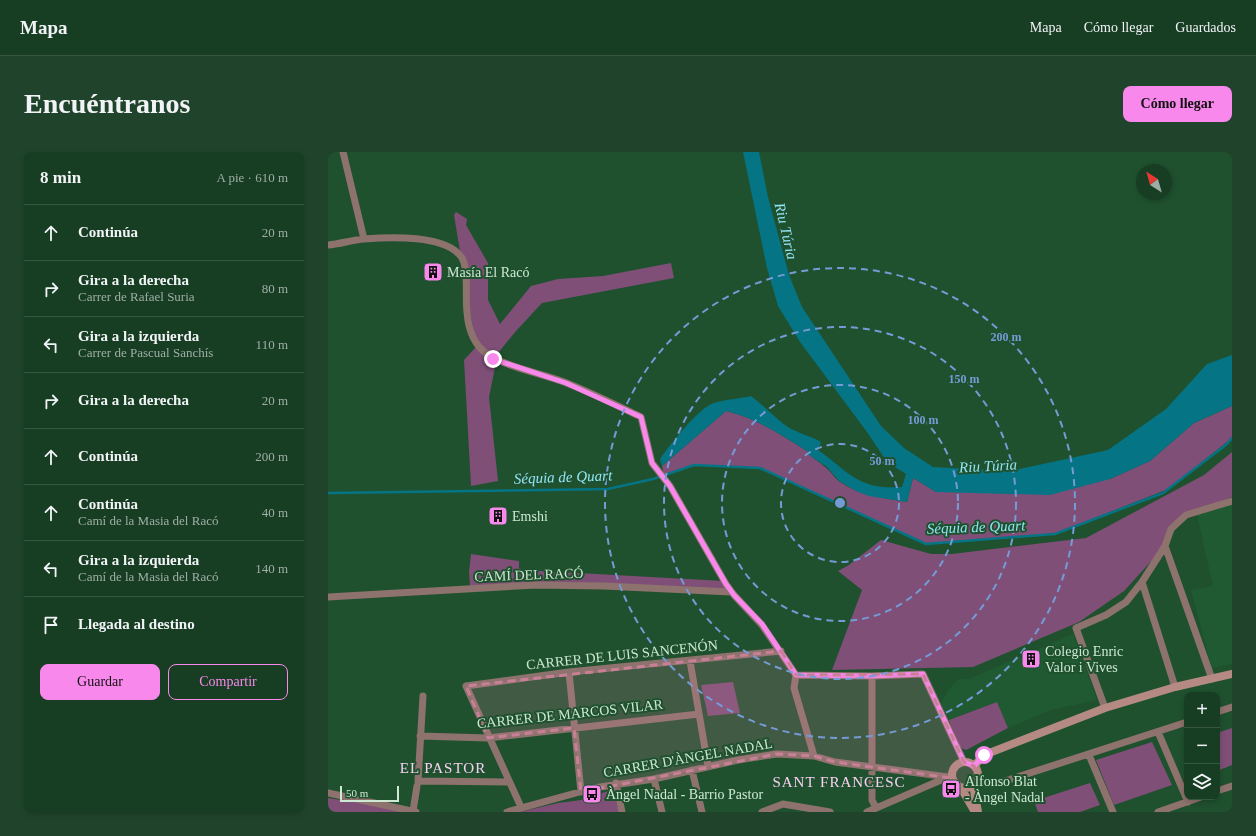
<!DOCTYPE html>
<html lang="es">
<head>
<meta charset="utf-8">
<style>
  body { margin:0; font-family:Georgia,serif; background:#20442b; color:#f1f3f6 }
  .controls { position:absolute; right:12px; bottom:12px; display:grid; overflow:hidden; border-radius:8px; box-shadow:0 2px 6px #0003 }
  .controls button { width:36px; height:36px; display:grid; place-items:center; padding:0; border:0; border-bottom:1px solid #365641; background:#173d23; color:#f1f3f6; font:20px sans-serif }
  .compass { position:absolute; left:808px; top:12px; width:36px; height:36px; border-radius:50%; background:#173d23; box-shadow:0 2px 6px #0003; rotate:323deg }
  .scale { position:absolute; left:12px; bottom:10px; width:59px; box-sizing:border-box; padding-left:4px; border:2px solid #cde8d3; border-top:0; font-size:11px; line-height:14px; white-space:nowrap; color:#cde8d3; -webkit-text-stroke:3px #1f512f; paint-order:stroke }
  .stop { position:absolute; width:12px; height:12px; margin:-9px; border:3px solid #f888eb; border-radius:50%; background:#fff }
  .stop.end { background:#f888eb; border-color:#fff; box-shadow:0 1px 4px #0008 }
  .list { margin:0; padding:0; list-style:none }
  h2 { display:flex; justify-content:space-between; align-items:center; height:52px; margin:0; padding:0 16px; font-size:17px }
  h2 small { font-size:13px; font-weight:400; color:#9eaea6 }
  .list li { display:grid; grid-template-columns:26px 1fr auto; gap:12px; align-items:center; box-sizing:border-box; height:56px; padding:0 16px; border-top:1px solid #365641 }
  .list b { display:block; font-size:15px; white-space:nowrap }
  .list p { margin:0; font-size:13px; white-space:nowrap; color:#9eaea6 }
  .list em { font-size:13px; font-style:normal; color:#9eaea6 }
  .actions { display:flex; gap:8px; padding:12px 16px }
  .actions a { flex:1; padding:9px 0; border:1px solid #f888eb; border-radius:8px; text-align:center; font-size:14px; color:#f888eb }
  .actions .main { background:#f888eb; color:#111 }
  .icon { flex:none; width:22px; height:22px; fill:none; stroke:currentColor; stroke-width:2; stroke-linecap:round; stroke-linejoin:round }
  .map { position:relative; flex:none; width:904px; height:660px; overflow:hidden; border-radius:8px }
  header { display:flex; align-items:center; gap:24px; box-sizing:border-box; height:56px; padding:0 20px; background:#173d23; border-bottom:1px solid #365641 }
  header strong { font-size:19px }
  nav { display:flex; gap:22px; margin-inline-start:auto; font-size:14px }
  .intro { display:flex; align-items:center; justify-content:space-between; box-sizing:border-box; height:96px; padding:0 24px }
  h1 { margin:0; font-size:28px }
  .button { padding:10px 18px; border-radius:8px; background:#f888eb; color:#111; font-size:14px; font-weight:700 }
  main { display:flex; gap:24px; padding:0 24px }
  aside { flex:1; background:#173d23; border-radius:8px; box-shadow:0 2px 6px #0003 }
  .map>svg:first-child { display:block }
  .built { fill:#1f5a33 }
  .green { fill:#7f4f78 }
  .water { fill:#057484 }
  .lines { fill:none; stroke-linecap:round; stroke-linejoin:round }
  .stream { stroke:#057484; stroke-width:2.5 }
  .street { stroke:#8e726d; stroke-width:7 }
  .secondary { stroke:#b58a82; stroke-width:8 }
  .route { stroke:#f888eb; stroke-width:5 }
  .marked { fill:#c88097; fill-opacity:0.2; stroke:#c88097; stroke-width:3; stroke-dasharray:8 5; stroke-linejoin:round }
  .ring { fill:none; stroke:#759bd6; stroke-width:2; stroke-dasharray:7 5 }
  .labels { text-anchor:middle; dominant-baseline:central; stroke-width:4; stroke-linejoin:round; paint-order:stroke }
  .poi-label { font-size:14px; fill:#cde8d3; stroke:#1f512f; text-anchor:start }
  .street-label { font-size:14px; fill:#cde8d3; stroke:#1f512f }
  .water-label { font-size:15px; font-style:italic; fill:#92e5f6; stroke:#1f512f }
  .neighbourhood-label { font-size:15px; letter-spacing:1px; fill:#f8d1f2; stroke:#1f512f }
  .centre { fill:#759bd6; stroke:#1f512f; stroke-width:2 }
  .ring-label { font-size:12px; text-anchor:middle; font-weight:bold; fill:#759bd6; stroke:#1f512f; stroke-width:4; stroke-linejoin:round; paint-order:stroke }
</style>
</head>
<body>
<header>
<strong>Mapa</strong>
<nav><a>Mapa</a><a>Cómo llegar</a><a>Guardados</a></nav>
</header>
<div class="intro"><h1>Encuéntranos</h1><a class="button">Cómo llegar</a></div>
<main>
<aside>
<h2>8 min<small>A pie · 610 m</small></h2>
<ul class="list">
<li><svg class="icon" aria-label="ahead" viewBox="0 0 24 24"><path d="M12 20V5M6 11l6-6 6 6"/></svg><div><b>Continúa</b></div><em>20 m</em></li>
<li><svg class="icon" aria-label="right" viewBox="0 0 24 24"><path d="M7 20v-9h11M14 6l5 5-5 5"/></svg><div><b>Gira a la derecha</b><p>Carrer de Rafael Suria</p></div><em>80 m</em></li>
<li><svg class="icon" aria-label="left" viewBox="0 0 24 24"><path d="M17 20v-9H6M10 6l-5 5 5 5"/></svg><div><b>Gira a la izquierda</b><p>Carrer de Pascual Sanchís</p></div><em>110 m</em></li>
<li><svg class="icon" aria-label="right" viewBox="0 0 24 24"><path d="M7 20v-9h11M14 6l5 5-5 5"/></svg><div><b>Gira a la derecha</b></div><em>20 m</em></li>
<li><svg class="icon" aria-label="ahead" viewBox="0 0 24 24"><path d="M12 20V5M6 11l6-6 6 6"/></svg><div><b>Continúa</b></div><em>200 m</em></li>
<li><svg class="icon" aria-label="ahead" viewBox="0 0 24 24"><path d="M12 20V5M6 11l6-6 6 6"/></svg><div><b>Continúa</b><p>Camí de la Masia del Racó</p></div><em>40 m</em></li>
<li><svg class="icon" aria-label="left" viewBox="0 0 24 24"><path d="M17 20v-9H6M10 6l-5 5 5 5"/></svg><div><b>Gira a la izquierda</b><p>Camí de la Masia del Racó</p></div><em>140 m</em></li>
<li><svg class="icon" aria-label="arrive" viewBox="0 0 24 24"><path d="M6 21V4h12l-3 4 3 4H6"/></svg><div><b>Llegada al destino</b></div></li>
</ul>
<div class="actions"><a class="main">Guardar</a><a>Compartir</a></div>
</aside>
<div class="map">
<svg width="904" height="660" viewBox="0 0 904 660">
  <rect width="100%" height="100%" fill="#1f512f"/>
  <path class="built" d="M 904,352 L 904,512 L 884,516 L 863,438 L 885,434 L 869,363 Z
    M 745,482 L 769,548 L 723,558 L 680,576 L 669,550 L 621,568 L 613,551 L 621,537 L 631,527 L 641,527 Z"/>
  <path class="green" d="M 128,60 L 139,67 L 138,73 L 160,111 L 160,148 L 172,172 L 203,134 L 230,127 L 275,124 L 343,111 L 346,126 L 214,151 L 188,179 L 170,201 L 161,245 L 170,329 L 143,334 L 136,208 L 148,195 L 126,63 Z
    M 904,254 L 904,286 L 840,337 L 727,382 L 598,392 L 432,316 L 366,313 L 336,323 L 334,314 L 398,259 C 428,266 453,283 479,299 C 483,306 491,309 497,315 C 503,319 506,326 512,330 C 533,344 555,346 579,350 L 585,326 L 608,340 L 782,327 L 822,309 L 866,271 Z
    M 904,300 L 904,345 L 858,363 L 843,377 L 837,394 L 796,439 L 751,470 L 645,515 L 504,518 L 534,438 L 510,419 L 521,413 L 553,388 L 603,402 L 624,402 L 758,386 L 876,323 Z
    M 143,402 L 191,409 L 191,416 L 195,418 L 396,429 L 403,440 L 142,434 L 141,420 Z
    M 405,530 L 412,561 L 380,564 L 373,533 Z
    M 669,550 L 680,576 L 638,598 L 631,595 L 621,568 Z
    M 904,576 L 904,613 L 889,619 L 889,581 Z
    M 824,590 L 844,633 L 786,653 L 768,608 Z
    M 762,631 L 772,653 L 752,660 L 710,660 L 706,649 Z
    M 283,638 L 286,641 L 291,660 L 192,660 L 230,651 L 253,648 Z
    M 0,646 L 77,658 L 84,660 L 0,660 Z"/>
  <path class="water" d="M 415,0 L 431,0 L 440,45 L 461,123 L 474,155 L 553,274 L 576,296 L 605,315 L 682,319 L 780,298 L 838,257 L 879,212 L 904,203 L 904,254 L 866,271 L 822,309 L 782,327 L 722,343 L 608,340 L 585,326 L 579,350 L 541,344 L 530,340 L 511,329 L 499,315 L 481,303 L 479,299 C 453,283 428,266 398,259 L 334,314 L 332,307 C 342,293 370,256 386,251 C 397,247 412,247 423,244 C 435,253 445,264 457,273 C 468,281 481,283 493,290 L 490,298 C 509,311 525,330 548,334 C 556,336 565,335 574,335 L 578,322 L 559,310 L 539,280 L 472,190 L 450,154 L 439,116 Z"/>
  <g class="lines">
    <path class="stream" d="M 0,341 L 280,337 L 325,327 L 366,313 L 432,316 L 598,392 L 727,382 L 835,341 L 899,292 L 904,286"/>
    <path class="street" d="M 15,0 L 36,87
      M 0,93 C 12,92 24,88 36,87 C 60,85 119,82 134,106 C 141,118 137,145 139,160 C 140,174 144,188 154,198 C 174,215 210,220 236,230 C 262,240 288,253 313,265 L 324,311 L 342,334 L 398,432 L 406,443 L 434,473 L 468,523 L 466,536 L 486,604
      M 837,394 L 884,527
      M 814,430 L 847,535
      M 0,445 L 208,433 L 276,434 L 403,440
      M 362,509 L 380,614
      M 241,520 L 253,640
      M 468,523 L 544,524 L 595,522 L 636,610
      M 544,524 L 544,648 L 548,656
      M 95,544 L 90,629 L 181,630
      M 777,556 L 748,476 L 778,463 L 798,450 L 814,430 L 837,394 L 843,377 L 858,363 L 904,349
      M 889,560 L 904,555
      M 830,580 L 860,650
      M 92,584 L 160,586 L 371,562
      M 761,603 L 785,660
      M 364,618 L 374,660
      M 326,627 L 334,660
      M 649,627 L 659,632 L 671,631 L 859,570
      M 288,631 L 294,660
      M 889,639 L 904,634
      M 0,641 L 88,660
      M 193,655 L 138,534 L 241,520 L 453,499
      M 85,659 L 89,634
      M 179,660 L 266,636 L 326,627 L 410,608 L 449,602 L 486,604 L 507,610 L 620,625
      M 434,660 L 455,652 L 502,660
      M 539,660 L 620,625
      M 830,660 L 873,645"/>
    <path class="secondary" d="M624 623a13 13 0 1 1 26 0a13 13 0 1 1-26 0Z
      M 646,614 L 656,603 L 777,556 L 847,535 L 904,522
      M 645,633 L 650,660
      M 633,636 L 647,660"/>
  </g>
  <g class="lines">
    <path class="route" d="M 165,207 L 238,231 L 313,265 L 324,311 L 342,334 L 398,432 L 406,443 L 434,472 L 468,523 L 544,524 L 595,522 L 636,610 L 646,614 L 656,603"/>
  </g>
  <path class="marked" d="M 453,499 L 468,523 L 595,522 L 636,610 L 646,614 L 650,622 L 645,633 L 637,636 L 630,635 L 623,626 L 507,610 L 486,604 L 449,602 L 253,640 L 246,576 L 160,586 L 138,534 Z"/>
  <g class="ring">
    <circle cx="512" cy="351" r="59"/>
    <circle cx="512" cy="351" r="118"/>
    <circle cx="512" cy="351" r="176"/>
    <circle cx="512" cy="351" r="235"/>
  </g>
  <defs>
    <symbol id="building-square" viewBox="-11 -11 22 22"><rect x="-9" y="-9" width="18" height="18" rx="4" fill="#f888eb" stroke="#1f512f"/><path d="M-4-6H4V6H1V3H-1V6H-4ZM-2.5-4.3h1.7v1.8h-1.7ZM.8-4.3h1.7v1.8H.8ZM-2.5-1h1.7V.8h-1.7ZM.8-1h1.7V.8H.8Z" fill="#111"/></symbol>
    <symbol id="bus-square" viewBox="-11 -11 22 22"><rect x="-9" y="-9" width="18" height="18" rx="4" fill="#f888eb" stroke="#1f512f"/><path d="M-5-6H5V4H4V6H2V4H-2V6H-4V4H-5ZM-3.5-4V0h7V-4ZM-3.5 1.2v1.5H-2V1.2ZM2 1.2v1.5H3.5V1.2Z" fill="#111"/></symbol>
  </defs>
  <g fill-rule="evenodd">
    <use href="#building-square" x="94" y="109" width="22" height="22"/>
    <use href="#building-square" x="159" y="353" width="22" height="22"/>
    <use href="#building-square" x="692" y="496" width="22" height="22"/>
    <use href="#bus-square" x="612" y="626" width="22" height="22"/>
    <use href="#bus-square" x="253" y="631" width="22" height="22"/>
  </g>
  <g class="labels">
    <g class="poi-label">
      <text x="119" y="120">Masía El Racó</text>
      <text x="184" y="364">Emshi</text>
      <text x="717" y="499">Colegio Enric<tspan x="717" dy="16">Valor i Vives</tspan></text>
      <text x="637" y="629">Alfonso Blat<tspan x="637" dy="16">- Àngel Nadal</tspan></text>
      <text x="278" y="642">Àngel Nadal - Barrio Pastor</text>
    </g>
    <g class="street-label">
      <text transform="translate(201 423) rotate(-2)">CAMÍ DEL RACÓ</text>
      <text transform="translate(294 503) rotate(-6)">CARRER DE LUIS SANCENÓN</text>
      <text transform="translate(242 562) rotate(-6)">CARRER DE MARCOS VILAR</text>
      <text transform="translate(360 606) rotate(-10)">CARRER D'ÀNGEL NADAL</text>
    </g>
    <g class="water-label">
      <text transform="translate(458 79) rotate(77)">Riu Túria</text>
      <text transform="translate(660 314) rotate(-3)">Riu Túria</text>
      <text transform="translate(235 325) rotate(-2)">Séquia de Quart</text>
      <text transform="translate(648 375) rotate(-2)">Séquia de Quart</text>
    </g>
    <g class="neighbourhood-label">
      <text x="115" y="616">EL PASTOR</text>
      <text x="511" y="630">SANT FRANCESC</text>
    </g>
  </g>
  <circle cx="512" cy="351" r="6" class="centre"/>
  <g class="ring-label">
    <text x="678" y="189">200 m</text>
    <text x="636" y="231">150 m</text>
    <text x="595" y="272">100 m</text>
    <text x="554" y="313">50 m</text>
  </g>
</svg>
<div class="controls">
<button>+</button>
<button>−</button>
<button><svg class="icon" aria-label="layers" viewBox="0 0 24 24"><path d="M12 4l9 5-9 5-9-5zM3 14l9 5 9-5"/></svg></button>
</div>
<svg class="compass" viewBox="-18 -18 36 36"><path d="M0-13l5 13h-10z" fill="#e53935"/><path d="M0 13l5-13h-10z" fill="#9eaea6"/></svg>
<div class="scale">50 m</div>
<div class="stop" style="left:656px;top:603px"></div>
<div class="stop end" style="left:165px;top:207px"></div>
</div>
</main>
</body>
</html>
